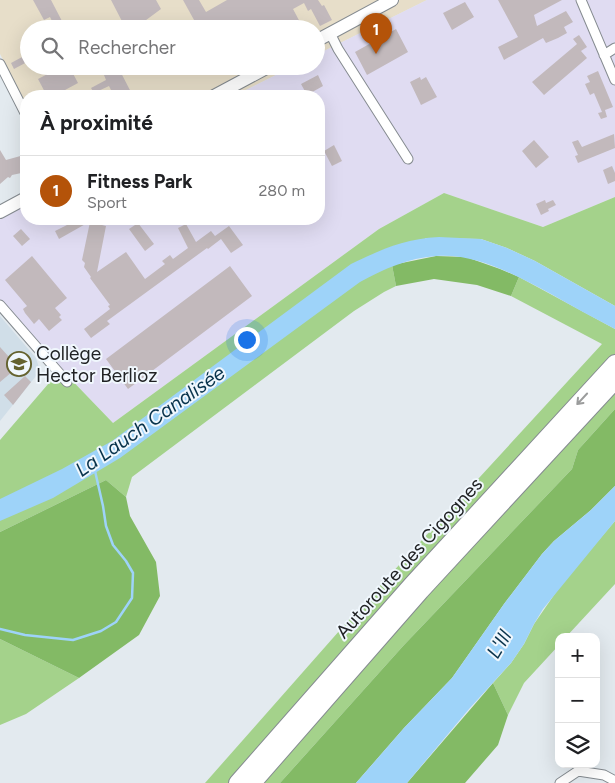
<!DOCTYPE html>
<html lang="fr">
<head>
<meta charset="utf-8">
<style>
  body { margin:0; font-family:Figtree,sans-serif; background:#f2f2f2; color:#202124 }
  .controls { position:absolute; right:15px; bottom:15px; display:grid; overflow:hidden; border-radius:10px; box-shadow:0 5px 20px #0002 }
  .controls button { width:45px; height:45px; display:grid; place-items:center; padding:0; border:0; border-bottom:1px solid #e0e0e0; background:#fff; color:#202124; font:25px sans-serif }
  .you { position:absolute; left:246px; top:339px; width:18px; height:18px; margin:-12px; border:4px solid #fff; border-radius:50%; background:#1a73e8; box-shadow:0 0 0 8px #1a73e833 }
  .badge { display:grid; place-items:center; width:32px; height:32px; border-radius:50%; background:#b45309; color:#fff; font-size:16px; font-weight:700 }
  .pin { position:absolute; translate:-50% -41px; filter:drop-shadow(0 1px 2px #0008) }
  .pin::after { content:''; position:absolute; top:26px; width:18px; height:15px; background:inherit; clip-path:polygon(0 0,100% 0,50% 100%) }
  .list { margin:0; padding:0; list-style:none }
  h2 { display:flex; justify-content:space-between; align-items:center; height:65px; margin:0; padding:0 20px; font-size:21px }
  h2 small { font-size:16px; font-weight:400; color:#757577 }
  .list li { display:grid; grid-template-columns:32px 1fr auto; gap:15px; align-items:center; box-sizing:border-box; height:70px; padding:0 20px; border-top:1px solid #e0e0e0 }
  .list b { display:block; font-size:19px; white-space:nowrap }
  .list p { margin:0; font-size:16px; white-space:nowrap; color:#757577 }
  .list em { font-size:16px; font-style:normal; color:#757577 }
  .icon { flex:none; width:28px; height:28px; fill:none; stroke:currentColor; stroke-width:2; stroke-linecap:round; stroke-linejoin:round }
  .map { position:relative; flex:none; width:615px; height:783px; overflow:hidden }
  .search { position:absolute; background:#fff; box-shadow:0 5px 20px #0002; left:20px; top:20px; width:305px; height:55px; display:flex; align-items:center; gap:12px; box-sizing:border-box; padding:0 18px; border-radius:28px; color:#757577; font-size:19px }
  .panel { position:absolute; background:#fff; box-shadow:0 5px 20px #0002; left:20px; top:90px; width:305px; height:135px; border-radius:20px }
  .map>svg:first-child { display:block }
  .commercial { fill:#e7dec9 }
  .industrial { fill:#e0dcf2 }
  .built { fill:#d0dee8 }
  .green { fill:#a4d28b }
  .forest { fill:#83ba65 }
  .water { fill:#9ed3f9 }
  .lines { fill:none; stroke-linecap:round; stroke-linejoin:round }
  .stream { stroke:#9ed3f9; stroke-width:2.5 }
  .building { fill:#c2b9bc }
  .street-casing { stroke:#858b90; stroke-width:11 }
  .secondary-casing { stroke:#858b90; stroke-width:14 }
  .highway-casing { stroke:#858b90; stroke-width:18 }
  .street { stroke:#fff; stroke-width:9 }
  .secondary { stroke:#fff; stroke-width:12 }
  .highway { stroke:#fff; stroke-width:16 }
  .oneway { stroke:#9b9c9c }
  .labels { text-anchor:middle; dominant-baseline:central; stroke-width:4; stroke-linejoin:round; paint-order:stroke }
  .poi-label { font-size:19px; fill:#202224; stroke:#f0f7fd; text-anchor:start }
  .street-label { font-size:19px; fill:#202224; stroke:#f0f7fd }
  .water-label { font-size:20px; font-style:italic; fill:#08334c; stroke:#f0f7fd }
</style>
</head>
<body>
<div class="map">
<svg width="615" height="783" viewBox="0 0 615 783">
  <rect width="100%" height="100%" fill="#e3eaef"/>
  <path class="commercial" d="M 0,0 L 427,0 L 316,55 L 316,29 L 29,29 L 29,66 L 294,66 L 234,96 L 26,96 L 26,104 L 0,54 Z"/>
  <path class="industrial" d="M 427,0 L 615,0 L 615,197 L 543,227 L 444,193 L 379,229 L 113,423 L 61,369 L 0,300 L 0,214 L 26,200 L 26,219 L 319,219 L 319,96 L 234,96 L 294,66 L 316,66 L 316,55 Z"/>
  <path class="built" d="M 0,316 L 36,358 L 40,371 L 0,421 Z"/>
  <path class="green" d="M 444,193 L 543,227 L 615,197 L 615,306 L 535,261 L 507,248 L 481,239 L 426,238 L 392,265 L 396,286 L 384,292 L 354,311 L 132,477 L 126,497 L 106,480 L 0,532 L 0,440 L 61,369 L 113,423 L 379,229 Z
    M 519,277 L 615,329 L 615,409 L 578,450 L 572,469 L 404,645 L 280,783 L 205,783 L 355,613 L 602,344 L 511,296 Z
    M 615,521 L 615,584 L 566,637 L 559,637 L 559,645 L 524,683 L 508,715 L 493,683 L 511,663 L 524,644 L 534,624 L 563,582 Z
    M 0,639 L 79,678 L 26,714 L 0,725 Z"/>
  <path class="forest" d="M 436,256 L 466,257 L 500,269 L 519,277 L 511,296 L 477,285 L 434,279 L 396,286 L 392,265 Z
    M 615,409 L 615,486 L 591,510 L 554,541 L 542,554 L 504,604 L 452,678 L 404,728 L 356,783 L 280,783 L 404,645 L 572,469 L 578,450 Z
    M 106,480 L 126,497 L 130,516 L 156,562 L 160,596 L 139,635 L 79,678 L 0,639 L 0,532 Z
    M 493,683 L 508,715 L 498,745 L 465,783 L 407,783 Z"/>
  <path class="water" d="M 439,237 L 481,239 L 507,248 L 535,261 L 615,306 L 615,329 C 594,318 572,306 551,294 C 515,275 477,253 436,256 C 408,258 384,269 360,282 L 120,458 L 53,498 L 0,521 L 0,499 L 62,469 L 112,441 L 351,264 C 383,249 403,239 439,237 Z
    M 615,486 L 615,521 L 543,609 L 534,624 L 524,644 L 511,663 L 469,709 L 407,783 L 356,783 L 404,728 L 452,678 L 504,604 L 542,554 L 554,541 L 591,510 Z"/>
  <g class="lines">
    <path class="stream" d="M 0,629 L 25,635 L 73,640 L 101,631 L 116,622 L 132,598 L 133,573 L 126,561 L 113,545 L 106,526 L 103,506 L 95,471"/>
  </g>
  <path class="building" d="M 33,0 L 51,0 L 63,23 L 55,27 L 50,17 L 44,20 Z
    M 111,0 L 156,0 L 161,9 L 134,29 L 126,29 Z
    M 183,0 L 199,0 L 206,12 L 227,0 L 318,0 L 322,6 L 324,5 L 332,20 L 320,26 L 311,9 L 308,11 L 304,3 L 293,9 L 301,24 L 298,25 L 301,29 L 226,29 L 223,23 L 213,29 L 199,29 Z
    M 498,0 L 562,0 L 534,15 L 537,26 L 566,11 L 573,22 L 564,27 L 567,33 L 558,38 L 546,43 L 543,38 L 504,60 L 498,47 L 518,37 Z
    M 465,2 L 474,17 L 452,30 L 443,13 Z
    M 396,29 L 408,52 L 367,75 L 355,52 Z
    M 579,35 L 587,47 L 581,51 L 587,58 L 544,95 L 532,82 L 577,44 L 573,39 Z
    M 29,49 L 29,64 L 27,62 L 14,69 L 11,63 L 24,56 L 22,52 Z
    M 63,66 L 69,66 L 78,83 L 54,96 L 47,96 L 38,79 Z
    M 118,67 L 133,96 L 114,96 L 109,86 L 94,93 L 91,88 L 106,80 L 104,75 Z
    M 598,71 L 613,107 L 605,110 L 607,117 L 601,119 L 598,113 L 602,112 L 594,93 L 590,95 L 585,84 L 590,82 L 587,76 Z
    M 318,75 L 323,86 L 307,95 L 301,84 Z
    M 420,77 L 421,80 L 426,77 L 437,97 L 421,105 L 410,82 Z
    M 614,134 L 615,148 L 578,163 L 575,156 L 578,155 L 572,142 L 578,140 L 582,147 Z
    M 534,140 L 549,157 L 536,168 L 522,151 Z
    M 334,145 L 342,161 L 332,166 L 324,151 Z
    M 0,150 L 6,160 L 24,155 L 26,163 L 26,172 L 12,175 L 10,178 L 8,177 L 0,184 Z
    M 612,166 L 615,173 L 615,181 L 608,184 L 603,170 Z
    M 545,200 L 546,203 L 553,200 L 556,205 L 548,209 L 549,211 L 541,215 L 536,204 Z
    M 64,219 L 79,219 L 89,222 L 59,239 L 55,231 L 67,225 Z
    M 90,222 L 106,226 L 97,272 L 126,252 L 145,279 L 165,264 L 162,261 L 170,255 L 173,259 L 188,248 L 178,228 L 186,224 L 196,242 L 211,231 L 215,236 L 229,226 L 243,245 L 231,253 L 221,239 L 208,249 L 207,248 L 107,321 L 110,324 L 91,338 L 84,329 L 110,309 L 108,306 L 110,305 L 90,278 L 91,277 L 84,267 L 85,263 L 82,260 Z
    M 138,223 L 154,244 L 145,251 L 129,229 Z
    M 21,229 L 30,239 L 22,246 L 13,236 Z
    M 32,256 L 67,298 L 55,308 L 61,315 L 59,317 L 62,320 L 49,331 L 39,319 L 34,324 L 25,313 L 23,309 L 27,306 L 5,280 Z
    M 230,266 L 252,296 L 128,389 L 106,359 Z
    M 0,347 L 18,367 L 0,382 Z
    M 25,376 L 31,382 L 13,405 L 4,395 Z"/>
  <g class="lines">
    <defs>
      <path id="street" d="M 581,0 L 615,80
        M 330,33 L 338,49 L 408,159
        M 604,55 L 615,48
        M 0,64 L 26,115
        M 0,305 L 67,382
        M 560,783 L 578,771 L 604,775 L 615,781"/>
      <path id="secondary" d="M 316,41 L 392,0
        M 214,96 L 270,66
        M 0,212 L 26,198"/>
      <path id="highway" d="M 237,783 L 412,584 L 615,363
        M 253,783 L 421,591 L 615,381"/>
    </defs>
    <use href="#street" class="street-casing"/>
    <use href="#secondary" class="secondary-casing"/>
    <use href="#highway" class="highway-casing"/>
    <use href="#street" class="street"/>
    <use href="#secondary" class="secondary"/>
    <use href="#highway" class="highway"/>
  </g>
  <defs><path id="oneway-shaft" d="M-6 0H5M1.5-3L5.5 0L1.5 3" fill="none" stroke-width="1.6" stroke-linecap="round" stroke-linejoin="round" transform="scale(1.25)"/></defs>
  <use class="oneway" href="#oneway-shaft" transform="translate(582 399) rotate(133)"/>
  <defs>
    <symbol id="school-ring" viewBox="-11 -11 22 22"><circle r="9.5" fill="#f0f7fd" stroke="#64622e" stroke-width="1.5"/><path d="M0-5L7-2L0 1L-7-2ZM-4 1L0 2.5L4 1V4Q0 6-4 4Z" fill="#64622e"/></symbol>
  </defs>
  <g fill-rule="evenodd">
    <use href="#school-ring" x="5" y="350" width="28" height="28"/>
  </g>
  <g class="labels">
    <g class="poi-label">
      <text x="36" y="353">Collège<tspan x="36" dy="22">Hector Berlioz</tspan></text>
    </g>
    <g class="street-label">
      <text transform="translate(409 558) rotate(-48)">Autoroute des Cigognes</text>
    </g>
    <g class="water-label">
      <text transform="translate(150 421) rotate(-35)">La Lauch Canalisée</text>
      <text transform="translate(499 644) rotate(-59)">L'Ill</text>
    </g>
  </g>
</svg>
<div class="controls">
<button>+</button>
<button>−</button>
<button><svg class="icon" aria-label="layers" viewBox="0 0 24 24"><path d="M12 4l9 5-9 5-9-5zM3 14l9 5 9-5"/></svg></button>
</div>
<div class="you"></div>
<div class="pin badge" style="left:376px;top:54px">1</div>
<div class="search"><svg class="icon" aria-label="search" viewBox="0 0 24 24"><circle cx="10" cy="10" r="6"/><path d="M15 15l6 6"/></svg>Rechercher</div>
<section class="panel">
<h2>À proximité<small></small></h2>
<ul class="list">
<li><span class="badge">1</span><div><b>Fitness Park</b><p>Sport</p></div><em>280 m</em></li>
</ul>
</section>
</div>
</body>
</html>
